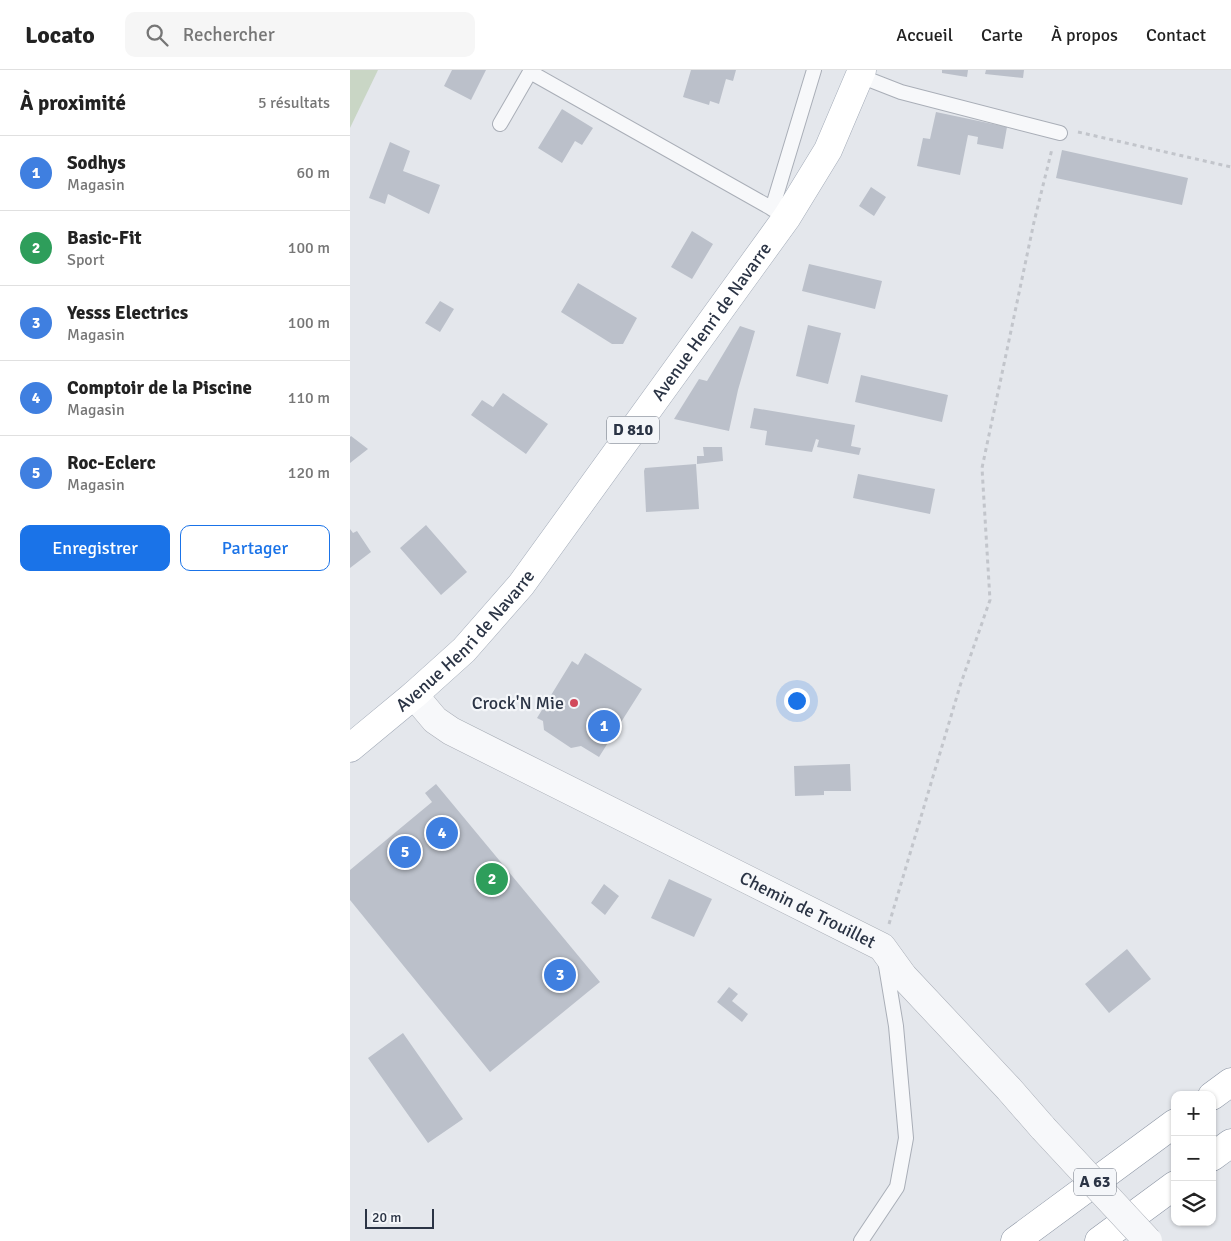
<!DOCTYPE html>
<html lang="fr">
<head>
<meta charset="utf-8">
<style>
  body { margin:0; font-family:Signika,sans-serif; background:#f6f6f6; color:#222 }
  .controls { position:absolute; right:15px; bottom:15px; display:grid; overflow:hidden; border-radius:10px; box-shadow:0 1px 4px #0004 }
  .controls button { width:45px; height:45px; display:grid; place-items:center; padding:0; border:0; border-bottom:1px solid #e0e0e0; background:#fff; color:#222; font:25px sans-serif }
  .scale { position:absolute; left:15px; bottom:12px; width:69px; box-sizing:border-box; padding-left:5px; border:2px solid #2b3445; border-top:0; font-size:14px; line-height:18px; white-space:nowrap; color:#2b3445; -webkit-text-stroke:4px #f4f6f9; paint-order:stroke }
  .you { position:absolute; left:446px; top:630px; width:18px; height:18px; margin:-12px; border:4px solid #fff; border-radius:50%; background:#1a73e8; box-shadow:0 0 0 8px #1a73e833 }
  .badge { display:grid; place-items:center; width:32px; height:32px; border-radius:50%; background:#1a73e8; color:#fff; font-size:16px; font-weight:700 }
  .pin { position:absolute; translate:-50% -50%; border:2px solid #fff; box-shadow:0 1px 5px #0006 }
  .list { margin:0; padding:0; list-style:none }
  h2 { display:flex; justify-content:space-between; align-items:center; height:65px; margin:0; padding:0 20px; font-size:21px }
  h2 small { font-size:16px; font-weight:400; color:#767676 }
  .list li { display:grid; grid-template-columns:32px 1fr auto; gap:15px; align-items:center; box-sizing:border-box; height:75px; padding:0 20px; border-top:1px solid #e0e0e0 }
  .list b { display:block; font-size:19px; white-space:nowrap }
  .list p { margin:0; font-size:16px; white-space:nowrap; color:#767676 }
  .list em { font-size:16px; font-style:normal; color:#767676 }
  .actions { display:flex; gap:10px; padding:15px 20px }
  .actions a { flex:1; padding:11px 0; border:1px solid #1a73e8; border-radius:10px; text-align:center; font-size:18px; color:#1a73e8 }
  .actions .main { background:#1a73e8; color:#fff }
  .icon { flex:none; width:28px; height:28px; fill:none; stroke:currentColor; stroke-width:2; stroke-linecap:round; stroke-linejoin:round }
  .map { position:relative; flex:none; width:881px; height:1171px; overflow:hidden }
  header { display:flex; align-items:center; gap:30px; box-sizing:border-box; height:70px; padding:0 25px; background:#fff; border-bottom:1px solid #e0e0e0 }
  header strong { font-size:24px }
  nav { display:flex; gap:28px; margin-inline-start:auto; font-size:18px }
  .search { width:350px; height:45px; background:#f6f6f6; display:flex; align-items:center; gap:12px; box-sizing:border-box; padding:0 18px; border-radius:10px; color:#767676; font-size:19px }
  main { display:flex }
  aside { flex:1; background:#fff }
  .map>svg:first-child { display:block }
  .green { fill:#c9d6c5 }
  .building { fill:#bbc0ca }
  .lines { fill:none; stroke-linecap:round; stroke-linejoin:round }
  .service-casing { stroke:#a9aeb7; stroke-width:16 }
  .minor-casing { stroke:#a9aeb7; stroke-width:29 }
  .primary-casing { stroke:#a3abb8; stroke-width:29 }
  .motorway-casing { stroke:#8b94a3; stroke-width:29 }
  .path { stroke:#c2c5cb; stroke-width:3; stroke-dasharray:4 4; stroke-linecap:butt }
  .service { stroke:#f7f8fa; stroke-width:14 }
  .minor { stroke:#f7f8fa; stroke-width:28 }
  .primary { stroke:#fff; stroke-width:28 }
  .motorway { stroke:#fff; stroke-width:28 }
  .minor-bridge-casing { stroke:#a9aeb7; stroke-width:29; stroke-linecap:butt }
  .minor-bridge { stroke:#f7f8fa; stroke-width:28 }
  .poi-dot { fill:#d1495b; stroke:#f4f6f9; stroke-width:2 }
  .labels { text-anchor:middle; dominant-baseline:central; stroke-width:4.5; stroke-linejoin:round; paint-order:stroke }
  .shield { fill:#f4f6f9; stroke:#676e7b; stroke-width:1 }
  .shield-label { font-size:16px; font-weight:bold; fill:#2b3445 }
  .street-label { font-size:18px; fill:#2b3445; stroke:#f4f6f9 }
  .poi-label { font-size:18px; fill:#2b3445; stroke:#f4f6f9; text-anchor:end }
</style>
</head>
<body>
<header>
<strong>Locato</strong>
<div class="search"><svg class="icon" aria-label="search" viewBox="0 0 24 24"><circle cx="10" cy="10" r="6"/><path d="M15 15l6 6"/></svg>Rechercher</div>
<nav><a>Accueil</a><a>Carte</a><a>À propos</a><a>Contact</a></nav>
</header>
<main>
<aside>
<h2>À proximité<small>5 résultats</small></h2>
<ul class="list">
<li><span class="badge" style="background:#3f7fe0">1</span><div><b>Sodhys</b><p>Magasin</p></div><em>60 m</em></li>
<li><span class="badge" style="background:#2e9e5b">2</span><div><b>Basic-Fit</b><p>Sport</p></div><em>100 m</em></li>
<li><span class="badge" style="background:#3f7fe0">3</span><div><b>Yesss Electrics</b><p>Magasin</p></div><em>100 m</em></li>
<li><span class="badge" style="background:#3f7fe0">4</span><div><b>Comptoir de la Piscine</b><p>Magasin</p></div><em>110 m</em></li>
<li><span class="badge" style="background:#3f7fe0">5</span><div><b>Roc-Eclerc</b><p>Magasin</p></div><em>120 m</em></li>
</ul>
<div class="actions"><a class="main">Enregistrer</a><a>Partager</a></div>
</aside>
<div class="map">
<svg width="881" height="1171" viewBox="0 0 881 1171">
  <rect width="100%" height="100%" fill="#e4e7ec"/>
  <path class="green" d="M 0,0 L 28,0 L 0,58 Z"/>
  <path class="building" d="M 102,0 L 136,0 L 121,30 L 94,16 Z
    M 341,0 L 386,0 L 383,11 L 376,9 L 369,34 L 360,31 L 359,35 L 333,27 Z
    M 592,0 L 618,0 L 617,7 L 592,3 Z
    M 636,0 L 674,0 L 673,8 L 635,4 Z
    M 212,39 L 243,58 L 232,75 L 225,71 L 212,93 L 188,78 Z
    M 586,42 L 657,57 L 653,79 L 627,74 L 628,67 L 618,65 L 610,105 L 567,96 L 573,68 L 580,69 Z
    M 40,72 L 60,81 L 53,101 L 90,115 L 79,144 L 38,124 L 35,134 L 19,128 Z
    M 712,80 L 838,108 L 832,135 L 706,108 Z
    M 521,117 L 536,127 L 524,146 L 509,136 Z
    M 342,161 L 363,174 L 342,209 L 321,197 Z
    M 459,194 L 532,211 L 525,239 L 452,221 Z
    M 228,213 L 287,248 L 273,274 L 262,274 L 211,242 Z
    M 90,231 L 104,239 L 90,262 L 75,253 Z
    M 458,255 L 491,263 L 478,314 L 446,306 Z
    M 390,256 L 405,261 L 388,320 L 379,361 L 324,349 L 349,309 L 357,311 Z
    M 511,305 L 598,325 L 592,352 L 505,332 Z
    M 153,323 L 198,354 L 176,384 L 121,345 L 132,330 L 143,337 Z
    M 404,338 L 505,355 L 501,376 L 511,378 L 509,385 L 467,377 L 469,370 L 466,369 L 462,382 L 415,375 L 417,361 L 400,358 Z
    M 1,366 L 18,379 L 0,393 L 0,367 Z
    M 353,377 L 372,377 L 373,391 L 347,394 L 347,386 L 354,386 Z
    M 346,394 L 349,439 L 296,442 L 294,401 L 295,398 Z
    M 508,404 L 585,419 L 580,444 L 503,428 Z
    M 76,455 L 117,502 L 91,525 L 50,478 Z
    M 0,459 L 3,463 L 7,461 L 21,482 L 0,498 Z
    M 235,583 L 292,619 L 249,687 L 231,676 L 221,678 L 194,660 L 193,651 L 187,648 L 222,591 L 228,595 Z
    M 500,694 L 501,721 L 474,721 L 474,725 L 445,726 L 444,696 Z
    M 86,714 L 250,912 L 140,1002 L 0,830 L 0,800 L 82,732 L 75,723 Z
    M 319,809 L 362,829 L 344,867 L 301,848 Z
    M 254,814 L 269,826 L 255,845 L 241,833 Z
    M 777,879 L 801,909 L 759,943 L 735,914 Z
    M 379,917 L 388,924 L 382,931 L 398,944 L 392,952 L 367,932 Z
    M 53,963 L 113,1049 L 78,1073 L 18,988 Z"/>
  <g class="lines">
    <defs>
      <path id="service" d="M 510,6 L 551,22 L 710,63
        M 150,54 L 180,2 L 437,147
        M 422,139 L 464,0
        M 511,1171 L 547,1117 L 556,1068 L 546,956 L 535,890"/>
      <g id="minor">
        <path id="s1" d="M 64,625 L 85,650 L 101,661 L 532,877 L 553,906 L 659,1019 L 693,1058"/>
      </g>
      <g id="primary">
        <path id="s2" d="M 0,678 L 64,625 L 114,580 L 171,515 L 437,147 L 478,80 L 512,0"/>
      </g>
      <path id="motorway" d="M 862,1026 L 881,1012
        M 862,1087 L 881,1073
        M 665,1171 L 825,1053
        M 749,1171 L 825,1115"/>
    </defs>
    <use href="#service" class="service-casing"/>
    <use href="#minor" class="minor-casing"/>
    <use href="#primary" class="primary-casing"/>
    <use href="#motorway" class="motorway-casing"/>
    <path class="path" d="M 728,62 L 881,97
      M 539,854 L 610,616 L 640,530 L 632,398 L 684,152 L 702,79"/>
    <use href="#service" class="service"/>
    <use href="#minor" class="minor"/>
    <use href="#primary" class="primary"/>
    <use href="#motorway" class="motorway"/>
    <defs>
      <path id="minor-bridge" d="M 693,1058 L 798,1171"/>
    </defs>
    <use href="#minor-bridge" class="minor-bridge-casing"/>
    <use href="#minor-bridge" class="minor-bridge"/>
  </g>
  <circle class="poi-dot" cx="224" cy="633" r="5"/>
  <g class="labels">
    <g class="shield">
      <rect x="257" y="346.5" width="52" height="27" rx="4"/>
      <rect x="724" y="1098.5" width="42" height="27" rx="4"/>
    </g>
    <g class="shield-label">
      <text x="283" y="360">D 810</text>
      <text x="745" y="1112">A 63</text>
    </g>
    <g class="street-label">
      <text stroke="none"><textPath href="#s2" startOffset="562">Avenue Henri de Navarre</textPath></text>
      <text stroke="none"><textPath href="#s2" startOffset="158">Avenue Henri de Navarre</textPath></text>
      <text stroke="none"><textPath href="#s1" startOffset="451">Chemin de Trouillet</textPath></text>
    </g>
    <g class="poi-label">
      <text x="214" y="633">Crock'N Mie</text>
    </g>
  </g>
</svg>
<div class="controls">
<button>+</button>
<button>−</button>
<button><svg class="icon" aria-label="layers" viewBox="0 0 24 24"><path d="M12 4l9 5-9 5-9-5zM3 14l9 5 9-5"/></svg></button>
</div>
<div class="scale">20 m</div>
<div class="you"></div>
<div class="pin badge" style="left:254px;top:656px;background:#3f7fe0">1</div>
<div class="pin badge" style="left:142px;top:809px;background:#2e9e5b">2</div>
<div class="pin badge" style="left:210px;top:905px;background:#3f7fe0">3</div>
<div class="pin badge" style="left:92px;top:763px;background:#3f7fe0">4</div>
<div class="pin badge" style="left:55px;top:782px;background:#3f7fe0">5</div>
</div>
</main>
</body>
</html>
